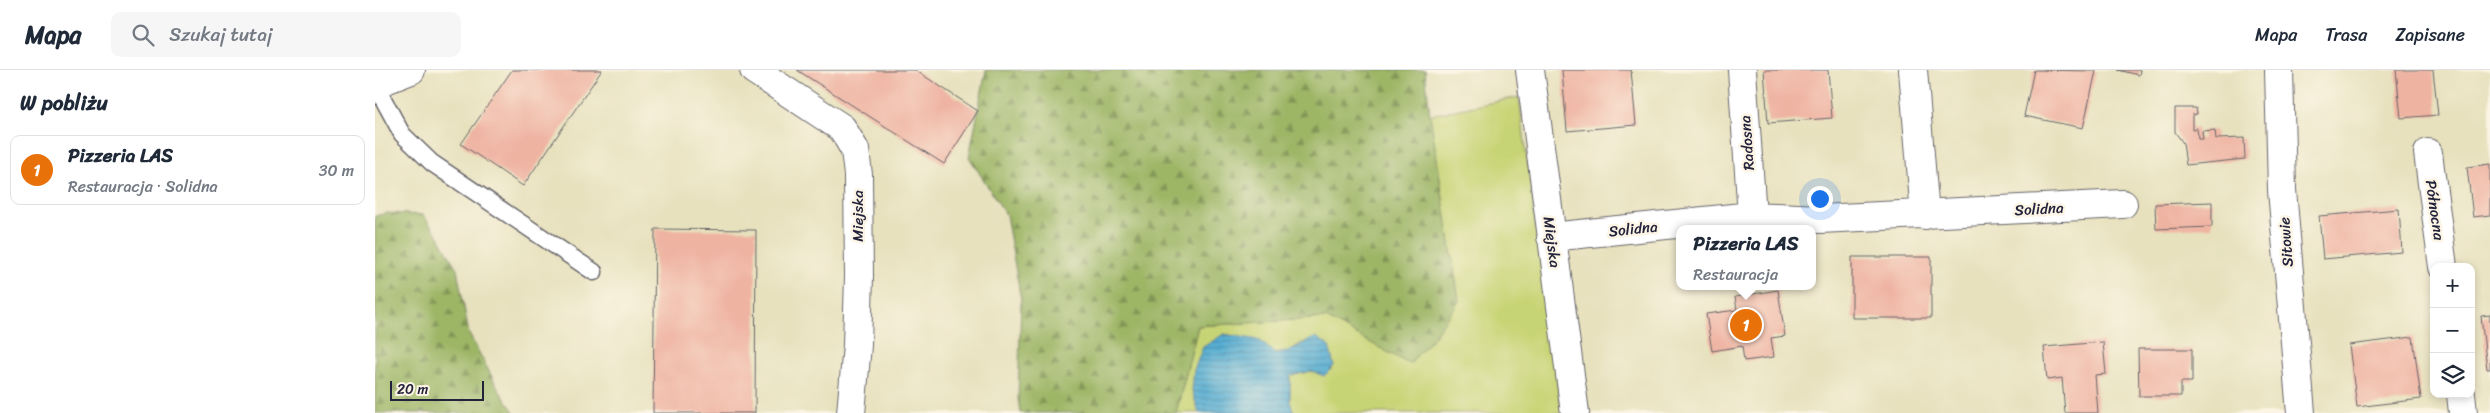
<!DOCTYPE html>
<html lang="pl">
<head>
<meta charset="utf-8">
<style>
  body { margin:0; font-family:Sriracha,sans-serif; background:#f6f6f7; color:#1f2937 }
  .controls { position:absolute; right:15px; bottom:15px; display:grid; overflow:hidden; border-radius:10px; box-shadow:0 2px 8px #0003 }
  .controls button { width:45px; height:45px; display:grid; place-items:center; padding:0; border:0; border-bottom:1px solid #e0e1e3; background:#fff; color:#1f2937; font:25px sans-serif }
  .scale { position:absolute; left:15px; bottom:12px; width:94px; box-sizing:border-box; padding-left:5px; border:2px solid #22223b; border-top:0; font-size:14px; line-height:18px; white-space:nowrap; color:#22223b; -webkit-text-stroke:4px #fcf5e5; paint-order:stroke }
  .you { position:absolute; left:1444px; top:128px; width:18px; height:18px; margin:-12px; border:4px solid #fff; border-radius:50%; background:#1a73e8; box-shadow:0 0 0 8px #1a73e833 }
  .badge { display:grid; place-items:center; width:32px; height:32px; border-radius:50%; background:#d93025; color:#fff; font-size:16px; font-weight:700 }
  .pin { position:absolute; translate:-50% -50%; border:2px solid #fff; box-shadow:0 1px 5px #0006 }
  .popup { position:absolute; left:1301px; top:155px; width:140px; height:65px; box-sizing:border-box; display:grid; place-content:center; border-radius:10px; background:#fff; filter:drop-shadow(0 1px 4px #0005); font-size:16px; white-space:nowrap; color:#747a83 }
  .popup b { font-size:19px; color:#1f2937 }
  .popup::after { content:''; position:absolute; left:50%; top:100%; margin-left:-10px; border:10px solid transparent; border-top-color:#fff }
  .list { margin:0; padding:0; list-style:none }
  h2 { display:flex; justify-content:space-between; align-items:center; height:65px; margin:0; padding:0 20px; font-size:21px }
  h2 small { font-size:16px; font-weight:400; color:#747a83 }
  .list li { display:grid; grid-template-columns:32px 1fr auto; gap:15px; align-items:center; box-sizing:border-box; height:70px; margin:0 10px 10px; padding:0 10px; border:1px solid #e0e1e3; border-radius:10px }
  .list b { display:block; font-size:19px; white-space:nowrap }
  .list p { margin:0; font-size:16px; white-space:nowrap; color:#747a83 }
  .list em { font-size:16px; font-style:normal; color:#747a83 }
  .icon { flex:none; width:28px; height:28px; fill:none; stroke:currentColor; stroke-width:2; stroke-linecap:round; stroke-linejoin:round }
  .map { position:relative; flex:none; width:2115px; height:343px; overflow:hidden }
  header { display:flex; align-items:center; gap:30px; box-sizing:border-box; height:70px; padding:0 25px; background:#fff; border-bottom:1px solid #e0e1e3 }
  header strong { font-size:24px }
  nav { display:flex; gap:28px; margin-inline-start:auto; font-size:18px }
  .search { width:350px; height:45px; background:#f6f6f7; display:flex; align-items:center; gap:12px; box-sizing:border-box; padding:0 18px; border-radius:10px; color:#747a83; font-size:19px }
  main { display:flex }
  aside { flex:1; background:#fff }
  .map>svg:first-child { display:block }
  .grass { fill:#c7d475; stroke:#747b58 }
  .forest { fill:url(#forest-firs); stroke:#606c50 }
  .water { fill:url(#water-rules); stroke:#3c6886 }
  .building { fill:#efb3a2 }
  .lines { fill:none; stroke-linecap:round; stroke-linejoin:round }
  .lane-casing { stroke:#676569; stroke-width:19 }
  .street-casing { stroke:#676569; stroke-width:30 }
  .lane { stroke:#fff; stroke-width:16 }
  .street { stroke:#fff; stroke-width:28 }
  .labels { text-anchor:middle; dominant-baseline:central; stroke-width:5; stroke-linejoin:round; paint-order:stroke }
  .street-label { font-size:15px; fill:#22223b; stroke:#fcf5e5 }
</style>
</head>
<body>
<header>
<strong>Mapa</strong>
<div class="search"><svg class="icon" aria-label="search" viewBox="0 0 24 24"><circle cx="10" cy="10" r="6"/><path d="M15 15l6 6"/></svg>Szukaj tutaj</div>
<nav><a>Mapa</a><a>Trasa</a><a>Zapisane</a></nav>
</header>
<main>
<aside>
<h2>W pobliżu<small></small></h2>
<ul class="list">
<li><span class="badge" style="background:#e8710a">1</span><div><b>Pizzeria LAS</b><p>Restauracja · Solidna</p></div><em>30 m</em></li>
</ul>
</aside>
<div class="map">
<svg width="2115" height="343" viewBox="0 0 2115 343">
  <defs>
    <pattern id="forest-firs" width="22" height="20" patternUnits="userSpaceOnUse" patternTransform="scale(1.25)"><rect width="22" height="20" fill="#9db666"/><path d="M5 1l3.5 6h-7zM16 11l3.5 6h-7z" fill="#809455"/></pattern>
    <pattern id="water-rules" width="6" height="5" patternUnits="userSpaceOnUse" patternTransform="scale(1.25)"><rect width="6" height="5" fill="#55add2"/><path d="M0 2.5h6" fill="none" stroke="#468cac"/></pattern>
  </defs>
  <rect width="100%" height="100%" fill="#fcf5e5"/>
  <filter id="ink" filterUnits="userSpaceOnUse"><feTurbulence type="fractalNoise" baseFrequency=".02" numOctaves="2"/><feDisplacementMap in="SourceGraphic" scale="10" xChannelSelector="R" yChannelSelector="G"/><feConvolveMatrix kernelMatrix="1 2 1 2 8 2 1 2 1" color-interpolation-filters="sRGB"/></filter>
  <filter id="wash" filterUnits="userSpaceOnUse"><feTurbulence type="fractalNoise" baseFrequency=".0096" numOctaves="4" result="noise"/><feDisplacementMap in="SourceGraphic" scale="20" xChannelSelector="R" yChannelSelector="G"/><feGaussianBlur stdDeviation="1.12" result="paint"/><feColorMatrix in="noise" values="0 0 0 0 0 0 0 0 0 0 0 0 0 0 0 0 0 1.4 0 .05"/><feComposite in="paint" operator="in"/></filter>
  <g filter="url(#wash)">
    <rect width="100%" height="100%" fill="#e7e1be"/>
    <path class="grass" d="M 1144,27 L 1167,205 L 1187,343 L 919,343 L 915,332 L 915,306 L 936,301 L 928,272 L 914,281 L 898,283 L 884,270 L 817,320 L 824,343 L 801,343 L 823,256 L 951,248 L 1035,294 L 1084,231 L 1055,45 Z"/>
    <path class="forest" d="M 611,0 L 1050,0 L 1055,45 L 1084,231 L 1056,270 L 1034,294 L 951,248 L 823,256 L 801,343 L 645,343 L 643,329 L 646,230 L 631,145 L 594,87 Z
      M 12,143 L 48,145 L 63,165 L 82,199 L 94,264 L 124,320 L 140,343 L 0,343 L 0,146 Z"/>
    <path class="water" d="M 849,264 L 884,270 L 899,283 L 914,281 L 941,267 L 954,276 L 959,296 L 949,306 L 936,301 L 915,306 L 915,332 L 919,343 L 824,343 L 817,320 L 819,300 L 828,277 Z"/>
    <g id="blocks">
      <path class="building" d="M 137,0 L 227,0 L 148,116 L 86,74 Z
        M 422,0 L 540,0 L 603,41 L 569,94 Z
        M 1187,0 L 1256,0 L 1261,55 L 1192,61 Z
        M 1389,0 L 1453,0 L 1457,48 L 1393,53 Z
        M 1659,0 L 1721,1 L 1708,58 L 1649,46 Z
        M 1743,0 L 1765,0 L 1764,5 Z
        M 2021,0 L 2058,0 L 2063,45 L 2026,48 Z
        M 1800,38 L 1821,38 L 1822,44 L 1817,45 L 1817,59 L 1822,58 L 1823,69 L 1828,69 L 1827,61 L 1840,60 L 1841,69 L 1869,68 L 1870,89 L 1811,95 L 1808,73 L 1800,62 Z
        M 2115,94 L 2115,145 L 2098,147 L 2092,97 Z
        M 1837,132 L 1837,157 L 1781,159 L 1780,134 Z
        M 2024,139 L 2027,182 L 1948,189 L 1944,146 Z
        M 280,159 L 381,160 L 380,343 L 278,343 Z
        M 1477,187 L 1556,187 L 1556,248 L 1477,248 Z
        M 1403,220 L 1410,266 L 1396,268 L 1399,287 L 1369,291 L 1367,276 L 1337,281 L 1331,244 L 1362,240 L 1360,227 Z
        M 2115,245 L 2115,299 L 2112,299 L 2106,246 Z
        M 2038,267 L 2046,329 L 1982,337 L 1974,275 Z
        M 1728,272 L 1731,304 L 1720,305 L 1723,343 L 1690,343 L 1687,308 L 1672,310 L 1669,277 Z
        M 1763,279 L 1817,279 L 1817,312 L 1806,312 L 1806,326 L 1764,326 Z"/>
    </g>
  </g>
  <g filter="url(#ink)">
    <use href="#blocks" fill-opacity="0" stroke="#676569" stroke-width="1"/>
    <g class="lines">
      <defs>
        <path id="lane" d="M 0,14 L 27,64 L 57,93 L 219,202"/>
        <path id="street" d="M 379,0 L 467,58 L 480,80 L 483,105 L 484,206 L 482,275 L 476,343
          M 1155,0 L 1200,343
          M 1367,0 L 1377,146
          M 1538,0 L 1550,145
          M 1904,0 L 1907,120 L 1926,343
          M 0,14 L 36,0
          M 2053,83 L 2068,197
          M 1176,167 L 1377,146 L 1445,149 L 1748,134
          M 2086,324 L 2088,343"/>
      </defs>
      <use href="#lane" class="lane-casing"/>
      <use href="#street" class="street-casing"/>
      <use href="#lane" class="lane"/>
      <use href="#street" class="street"/>
    </g>
  </g>
  <g class="labels">
    <g class="street-label">
      <text transform="translate(1372 73) rotate(-94)">Radosna</text>
      <text transform="translate(1664 139) rotate(-3)">Solidna</text>
      <text transform="translate(2060 140) rotate(82)">Północna</text>
      <text transform="translate(483 146) rotate(-90)">Miejska</text>
      <text transform="translate(1258 159) rotate(-6)">Solidna</text>
      <text transform="translate(1177 172) rotate(82)">Miejska</text>
      <text transform="translate(1911 172) rotate(-94)">Sitowie</text>
    </g>
  </g>
</svg>
<div class="controls">
<button>+</button>
<button>−</button>
<button><svg class="icon" aria-label="layers" viewBox="0 0 24 24"><path d="M12 4l9 5-9 5-9-5zM3 14l9 5 9-5"/></svg></button>
</div>
<div class="scale">20 m</div>
<div class="you"></div>
<div class="pin badge" style="left:1371px;top:255px;background:#e8710a">1</div>
<div class="popup"><b>Pizzeria LAS</b>Restauracja</div>
</div>
</main>
</body>
</html>
